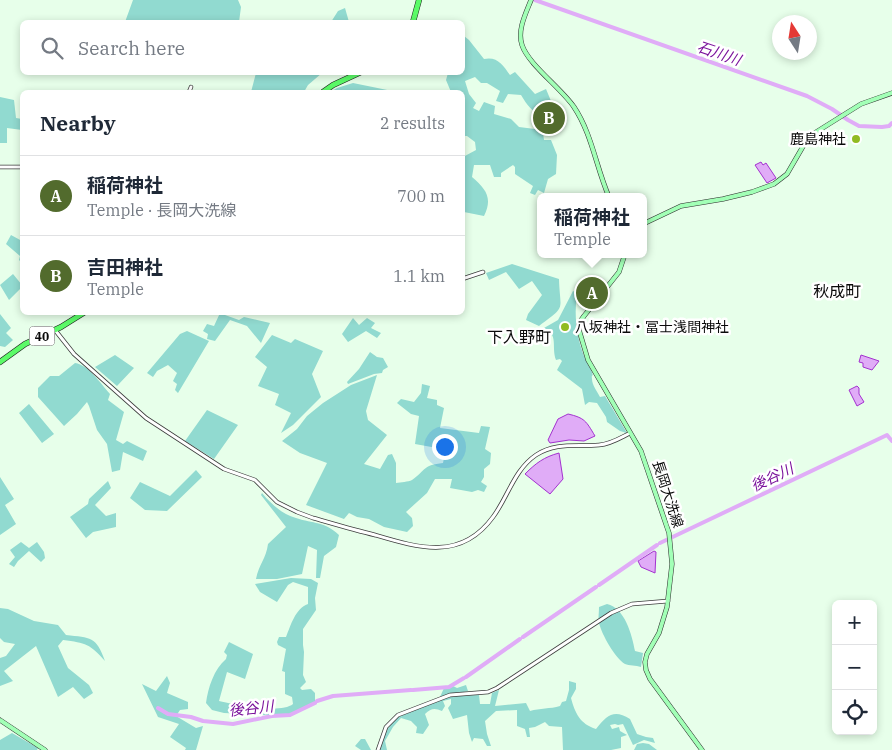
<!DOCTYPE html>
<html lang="en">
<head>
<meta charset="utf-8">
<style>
  body { margin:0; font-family:"IBM Plex Serif","Noto Sans JP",serif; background:#f6f6f7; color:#1f2937 }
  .controls { position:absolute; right:15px; bottom:15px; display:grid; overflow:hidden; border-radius:8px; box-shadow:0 2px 8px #0003 }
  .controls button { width:45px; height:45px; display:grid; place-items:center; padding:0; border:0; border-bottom:1px solid #e0e1e3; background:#fff; color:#1f2937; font:25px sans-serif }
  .compass { position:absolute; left:772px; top:15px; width:45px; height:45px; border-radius:50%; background:#fff; box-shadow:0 2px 8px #0003; rotate:348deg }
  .you { position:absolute; left:444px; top:446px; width:18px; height:18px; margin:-12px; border:4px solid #fff; border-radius:50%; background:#1a73e8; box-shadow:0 0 0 8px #1a73e833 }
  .badge { display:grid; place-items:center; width:32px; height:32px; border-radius:50%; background:#526b2d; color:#fff; font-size:16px; font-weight:700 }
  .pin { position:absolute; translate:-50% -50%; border:2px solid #fff; box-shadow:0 1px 5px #0006 }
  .popup { position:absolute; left:537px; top:193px; width:110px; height:65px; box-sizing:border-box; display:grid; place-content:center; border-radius:8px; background:#fff; filter:drop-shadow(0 1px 4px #0005); font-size:16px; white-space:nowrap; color:#747a83 }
  .popup b { font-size:19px; color:#1f2937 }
  .popup::after { content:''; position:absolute; left:50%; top:100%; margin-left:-10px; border:10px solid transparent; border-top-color:#fff }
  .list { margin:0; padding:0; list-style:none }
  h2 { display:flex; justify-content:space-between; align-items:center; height:65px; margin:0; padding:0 20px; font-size:21px }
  h2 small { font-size:16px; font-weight:400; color:#747a83 }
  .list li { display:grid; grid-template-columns:32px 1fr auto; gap:15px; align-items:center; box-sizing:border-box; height:80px; padding:0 20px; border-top:1px solid #e0e1e3 }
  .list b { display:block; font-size:19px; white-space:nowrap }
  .list p { margin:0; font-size:16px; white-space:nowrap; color:#747a83 }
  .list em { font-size:16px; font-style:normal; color:#747a83 }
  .icon { flex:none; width:28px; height:28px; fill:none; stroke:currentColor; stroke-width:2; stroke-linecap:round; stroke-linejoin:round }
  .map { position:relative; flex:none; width:892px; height:750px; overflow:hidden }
  .search { position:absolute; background:#fff; box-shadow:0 2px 8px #0003; left:20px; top:20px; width:445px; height:55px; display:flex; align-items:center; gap:12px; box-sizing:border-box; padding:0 18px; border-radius:8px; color:#747a83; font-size:19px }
  .panel { position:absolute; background:#fff; box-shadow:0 2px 8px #0003; left:20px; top:90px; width:445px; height:225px; border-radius:8px }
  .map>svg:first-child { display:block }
  .forest { fill:#91dad0 }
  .water { fill:#e0acf7; stroke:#a332cf }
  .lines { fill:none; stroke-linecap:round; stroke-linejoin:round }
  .river { stroke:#e0acf7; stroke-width:4 }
  .tertiary-casing { stroke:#3d3d3d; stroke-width:4.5 }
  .secondary-casing { stroke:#2c2c2c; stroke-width:5 }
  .primary-casing { stroke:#1b1b1b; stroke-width:6 }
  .tertiary { stroke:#fff; stroke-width:3 }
  .secondary { stroke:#a2ffb6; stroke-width:4 }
  .primary { stroke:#5bfb68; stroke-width:5 }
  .poi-dot { fill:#91bb21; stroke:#fff; stroke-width:2 }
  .labels { text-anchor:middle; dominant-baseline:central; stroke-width:5; stroke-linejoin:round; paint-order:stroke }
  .shield { fill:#fff; stroke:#545454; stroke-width:1 }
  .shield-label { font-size:12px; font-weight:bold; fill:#0a0a0a }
  .poi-label { font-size:14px; fill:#0a0a0a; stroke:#fff; text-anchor:end }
  .street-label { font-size:14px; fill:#0a0a0a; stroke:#fff }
  .water-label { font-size:15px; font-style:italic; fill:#7b139c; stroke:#fff }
  .quarter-label { font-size:16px; fill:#0a0a0a; stroke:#fff }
</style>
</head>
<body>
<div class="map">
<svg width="892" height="750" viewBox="0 0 892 750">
  <rect width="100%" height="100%" fill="#e7ffea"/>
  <path class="forest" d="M 133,0 L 238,0 L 241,7 L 239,22 L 125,22 Z
    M 345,8 L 349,22 L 331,22 L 338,11 Z
    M 464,36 L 469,40 L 484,59 C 497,56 503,65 510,75 L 515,72 L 535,94 L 546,89 L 561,125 L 551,130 L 544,121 L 543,116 C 532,112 527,105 521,95 L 508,94 L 503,103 L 496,101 L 500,91 L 487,83 L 481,83 L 475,77 L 465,81 L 469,94 L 476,103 L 473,108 L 479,111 L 484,102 L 495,106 L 494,114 L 511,119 L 519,127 L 535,129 L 538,122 L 543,122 L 548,130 L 543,133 L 544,140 L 551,140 L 557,155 L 556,174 L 548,179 L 544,193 L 538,190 L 535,195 L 530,193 L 533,186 L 515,174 L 515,167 L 513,165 L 501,173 L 501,177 L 494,177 L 490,165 L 474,165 L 472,177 C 486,189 493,198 484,216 L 464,212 L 462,204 L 463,157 L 476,150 L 475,142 L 467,136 L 463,136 L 462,92 L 451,92 L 446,80 L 448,73 L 462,72 Z
    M 256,73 L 256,72 L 322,73 L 308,85 L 304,92 L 251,92 Z
    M 353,83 L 397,92 L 330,92 L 337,88 Z
    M 0,97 L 14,100 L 16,118 L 22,119 L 22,130 L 7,128 L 7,143 L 0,143 Z
    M 11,235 L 22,241 L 22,263 L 19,260 L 20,256 L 6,244 Z
    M 512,264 L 559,279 C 560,312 567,305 539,326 L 526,320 L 528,314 L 542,295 L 532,281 L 519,289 L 506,272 L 489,280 L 486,273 Z
    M 13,274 L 22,285 L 22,287 L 9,300 L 0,285 Z
    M 573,291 L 577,293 C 574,315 576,337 585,358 C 587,363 590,367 592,372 C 594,379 591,372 592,379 C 592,385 597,391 600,397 L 605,396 L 627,433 L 620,431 L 607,422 L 606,417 L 597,403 L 589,402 L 585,405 L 582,389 L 557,370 L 562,361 L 560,359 L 556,360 C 551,346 559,335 544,328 L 558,320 Z
    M 220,313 L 226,313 L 225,315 L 239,320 L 244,317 L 270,323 L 261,343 L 247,326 L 230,320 L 215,341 L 207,339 L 208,334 L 203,331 L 207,324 L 214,326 Z
    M 0,314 L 11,328 L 6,333 L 13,340 L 5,347 L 0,346 Z
    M 353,318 L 359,325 L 367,318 L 375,323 L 371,328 L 381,333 L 377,338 L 366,331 L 348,342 L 342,334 Z
    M 187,331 L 209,341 L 178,393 L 175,390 L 177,384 L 173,381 L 177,373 L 168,365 L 157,371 L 153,377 L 147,373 L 180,334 Z
    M 272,335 L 291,343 L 295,339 L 323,351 L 312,374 L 321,397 L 293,425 L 281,433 L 291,413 L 275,405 L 279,394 L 258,386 L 267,367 L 255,357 Z
    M 370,352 L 377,357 L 383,358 L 388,367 L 383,370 L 382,373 L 374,374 L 348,384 L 347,382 L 359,369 Z
    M 115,355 L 134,368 L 117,386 L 95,367 Z
    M 75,363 C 89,365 100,383 110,394 L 108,400 L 124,412 L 116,440 L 123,444 L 127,441 L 147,451 L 143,461 L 123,452 L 120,470 L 112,472 L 107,444 L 97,430 L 89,406 L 87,402 L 77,414 L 64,426 L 38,397 L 38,388 L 50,376 L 59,376 Z
    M 377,375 L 366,411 L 368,420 L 387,435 L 364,464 L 380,469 L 388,455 L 392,454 L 396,463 L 396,483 C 401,482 408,482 412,480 C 426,470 423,465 443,463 L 445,453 L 448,450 L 415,444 L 419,416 L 411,414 L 397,403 L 401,399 L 414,402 L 421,393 L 422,384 L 430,386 L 427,398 L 437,400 L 437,405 L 444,408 L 440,428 L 479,433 L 481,426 L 490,427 L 485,449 L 491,453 L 490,464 L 484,469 L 484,477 L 481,482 L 487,486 L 484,492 L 478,490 L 472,492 L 450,488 L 452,479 L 435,479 L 427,493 L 406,512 L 412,518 L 413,526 L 407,532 L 384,527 L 369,519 L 357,517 L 349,513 L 344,519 L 306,505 L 327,463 L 300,453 L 282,441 L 297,429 L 307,416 L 323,403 L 351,385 Z
    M 29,404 L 54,434 L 42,443 L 19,413 Z
    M 207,410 L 238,425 L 214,459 L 185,441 Z
    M 196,470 L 202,477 L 167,511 L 145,510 L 130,498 L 140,482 L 170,496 Z
    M 0,477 L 14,499 L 5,505 L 16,524 L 0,535 Z
    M 108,481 L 111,488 L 95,505 L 106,516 L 116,513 L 116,527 L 93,532 L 86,538 L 70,517 L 88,504 L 89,499 Z
    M 262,493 C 271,504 282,514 296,518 C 314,524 324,521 339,535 L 336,547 L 324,556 L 320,578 L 316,578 L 317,550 L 308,546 L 302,574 L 277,579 L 256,579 C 259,564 266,559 268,544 L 286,527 L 261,495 Z
    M 21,542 L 29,548 L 37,542 L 44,552 L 45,558 L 41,562 L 29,551 L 18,561 L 14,567 L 9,564 L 15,557 L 10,550 Z
    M 291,578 L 311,579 L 318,583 L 315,598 L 316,610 L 303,629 L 303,645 L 304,652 L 303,675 L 306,682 L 300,688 L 302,690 L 311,689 L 315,693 L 315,702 L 293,714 L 286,716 L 224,713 L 212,710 L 206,703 C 208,688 214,669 226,659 L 227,655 L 224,652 L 229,642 L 253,654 L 245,679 L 227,672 L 219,701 C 235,705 281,714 293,704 L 292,697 L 285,694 L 285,672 L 282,671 L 286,649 L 278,645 L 277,642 L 279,637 L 286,637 C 291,625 295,609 308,604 L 308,587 L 293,582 L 288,585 L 277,602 L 260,592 L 255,584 Z
    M 607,604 C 625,608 632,635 635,651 L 643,653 L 641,667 C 636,665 629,666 625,664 C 615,658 602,635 599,623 C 598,618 599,613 599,607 Z
    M 0,608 L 8,609 L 34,621 L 58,625 L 66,635 C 91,638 96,636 105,661 C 90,644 86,643 63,640 L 58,646 L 68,668 L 89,685 L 93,693 L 84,699 L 73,687 L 58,697 L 36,646 L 4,671 L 13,681 L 0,686 L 0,658 L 6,656 L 15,644 L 4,642 L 0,638 Z
    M 167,676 L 170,683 L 167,693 L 188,702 L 188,709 L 180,710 L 176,716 L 196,728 L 203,726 L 196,750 L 185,750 L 186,748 L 170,737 L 179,724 L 158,717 L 142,684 L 156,691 Z
    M 569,681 L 576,683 L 576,689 L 571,698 C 575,713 580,724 596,729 C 607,715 614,709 630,719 L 637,734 L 646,737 L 653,738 L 655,743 L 644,740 L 633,745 L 623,724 L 618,725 L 615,724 L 610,725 L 612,729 L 619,727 L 620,731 L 627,735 L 621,737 L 621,748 L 611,750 L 563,750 L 562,727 L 549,726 L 545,722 L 535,727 L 529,728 L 530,737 L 527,737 L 525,729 L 517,726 L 517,710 L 496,711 L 485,721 L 487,734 L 491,746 L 487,746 L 483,739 L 474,738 L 472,742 L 469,733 L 467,715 L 453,719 L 448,708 L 451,704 L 451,699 L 443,701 L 445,706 L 442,711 C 435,708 431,708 425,714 L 429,725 L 423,734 L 416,733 L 417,727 L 411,721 L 401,718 L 393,727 L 385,741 L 387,750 L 379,750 L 385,732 L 396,718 L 445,698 L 455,696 L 479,695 L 480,704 L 490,704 L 492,693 L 499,690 L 495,706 L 526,703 L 530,711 C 540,708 550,709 560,706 L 562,702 L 566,701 L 569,690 Z
    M 466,685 L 468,691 L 440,697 L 444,688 L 453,686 L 457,688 Z
    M 12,733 L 38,748 L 37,750 L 0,750 L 0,740 Z
    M 361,739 L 365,739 L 371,750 L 361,750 L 355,746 Z
    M 643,743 L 649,744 L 657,750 L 634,750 L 637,744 Z"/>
  <path class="water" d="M 761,162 L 763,165 L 766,163 L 776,178 L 767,183 L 755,165 Z
    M 861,355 L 879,361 L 872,370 L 863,367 L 863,363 L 859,362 Z
    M 857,386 L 859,388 L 859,394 L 864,402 L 857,406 L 849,390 Z
    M 568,414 C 585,418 586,421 595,436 L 584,441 L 569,440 L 550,443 L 548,440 L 558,419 Z
    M 559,453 L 563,479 L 550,494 L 525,474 C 536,463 544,457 559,453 Z
    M 654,551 L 656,552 L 655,573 L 641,567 L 638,561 Z"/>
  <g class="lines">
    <path class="river" d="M 535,0 L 807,96 L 832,109 L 848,120 L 859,126 L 882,127 L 889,126 L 892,123
      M 660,543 L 887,435 L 892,441
      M 599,585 L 657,545
      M 523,637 L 596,587
      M 466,677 L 520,639
      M 413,690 L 449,687 L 464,678
      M 317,701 L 333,696 L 411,690
      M 158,708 L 168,714 L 191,717 L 203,721 L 233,724 L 272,716 L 290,715 L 315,703"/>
    <defs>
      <path id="tertiary" d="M 189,92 L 191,87
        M 0,167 L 22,167
        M 462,279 L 483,272
        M 55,330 L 74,354 L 146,418 L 224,469 L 255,480 L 277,502 L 297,512 L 313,518 C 334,524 354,530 375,535 C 419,548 461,561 493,517 C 508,497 514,470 536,455 C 556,442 576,447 599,445 C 611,444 620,438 630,433
        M 378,750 L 386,727 L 398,715 L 450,695 L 488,692 L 497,688 L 611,613 L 632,604 L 668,601"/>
      <path id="secondary" d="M 531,0 C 526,13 517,30 522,45 C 528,64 561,88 574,107 C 592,134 596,167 609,197
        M 643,224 L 681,206 L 723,199 L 752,192 L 774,184 L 787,174 L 805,143 L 813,134 L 861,104 L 892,93
        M 625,254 L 619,272 L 584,316 L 579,323 L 579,330 L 588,360 L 641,451 L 669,533 L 672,564 L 667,607 L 659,633 L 647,654 L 645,662 L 646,670 L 650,679 L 702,750
        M 0,720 L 45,750"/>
      <path id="primary" d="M 413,22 L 419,0
        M 323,92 L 333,85 L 361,72
        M 0,362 L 25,344 L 61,327 L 85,312"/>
    </defs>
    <use href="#tertiary" class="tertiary-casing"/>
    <use href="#secondary" class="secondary-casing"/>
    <use href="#primary" class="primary-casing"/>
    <use href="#tertiary" class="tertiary"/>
    <use href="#secondary" class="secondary"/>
    <use href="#primary" class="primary"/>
  </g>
  <g class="poi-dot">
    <circle cx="856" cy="139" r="5"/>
    <circle cx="565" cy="327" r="5"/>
  </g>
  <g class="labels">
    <rect class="shield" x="29.5" y="326.5" width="25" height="19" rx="4"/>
    <g class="shield-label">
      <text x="42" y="336">40</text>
    </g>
    <g class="poi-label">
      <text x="846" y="139">鹿島神社</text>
      <text x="575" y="327" text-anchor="start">八坂神社・冨士浅間神社</text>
    </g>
    <g class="street-label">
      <text transform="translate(668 494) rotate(72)">長岡大洗線</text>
    </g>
    <g class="water-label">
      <text transform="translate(719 53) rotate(19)">石川川</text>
      <text transform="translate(772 477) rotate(-25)">後谷川</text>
      <text transform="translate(251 708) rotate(-6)">後谷川</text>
    </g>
    <g class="quarter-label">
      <text x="837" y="291">秋成町</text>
      <text x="519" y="337">下入野町</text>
    </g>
  </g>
</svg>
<div class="controls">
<button>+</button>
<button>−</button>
<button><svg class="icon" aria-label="locate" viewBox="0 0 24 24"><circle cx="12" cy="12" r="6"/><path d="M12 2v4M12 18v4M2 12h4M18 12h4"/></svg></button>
</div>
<svg class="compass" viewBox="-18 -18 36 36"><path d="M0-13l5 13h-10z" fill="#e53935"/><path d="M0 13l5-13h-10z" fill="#747a83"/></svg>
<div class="you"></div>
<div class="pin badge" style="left:592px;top:293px">A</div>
<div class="popup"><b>稲荷神社</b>Temple</div>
<div class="pin badge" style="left:549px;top:118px">B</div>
<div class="search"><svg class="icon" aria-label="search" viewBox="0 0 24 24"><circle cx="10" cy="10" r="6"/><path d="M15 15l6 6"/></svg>Search here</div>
<section class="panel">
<h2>Nearby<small>2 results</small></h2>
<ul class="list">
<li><span class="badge">A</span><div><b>稲荷神社</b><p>Temple · 長岡大洗線</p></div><em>700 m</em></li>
<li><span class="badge">B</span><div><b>吉田神社</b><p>Temple</p></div><em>1.1 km</em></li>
</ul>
</section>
</div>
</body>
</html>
